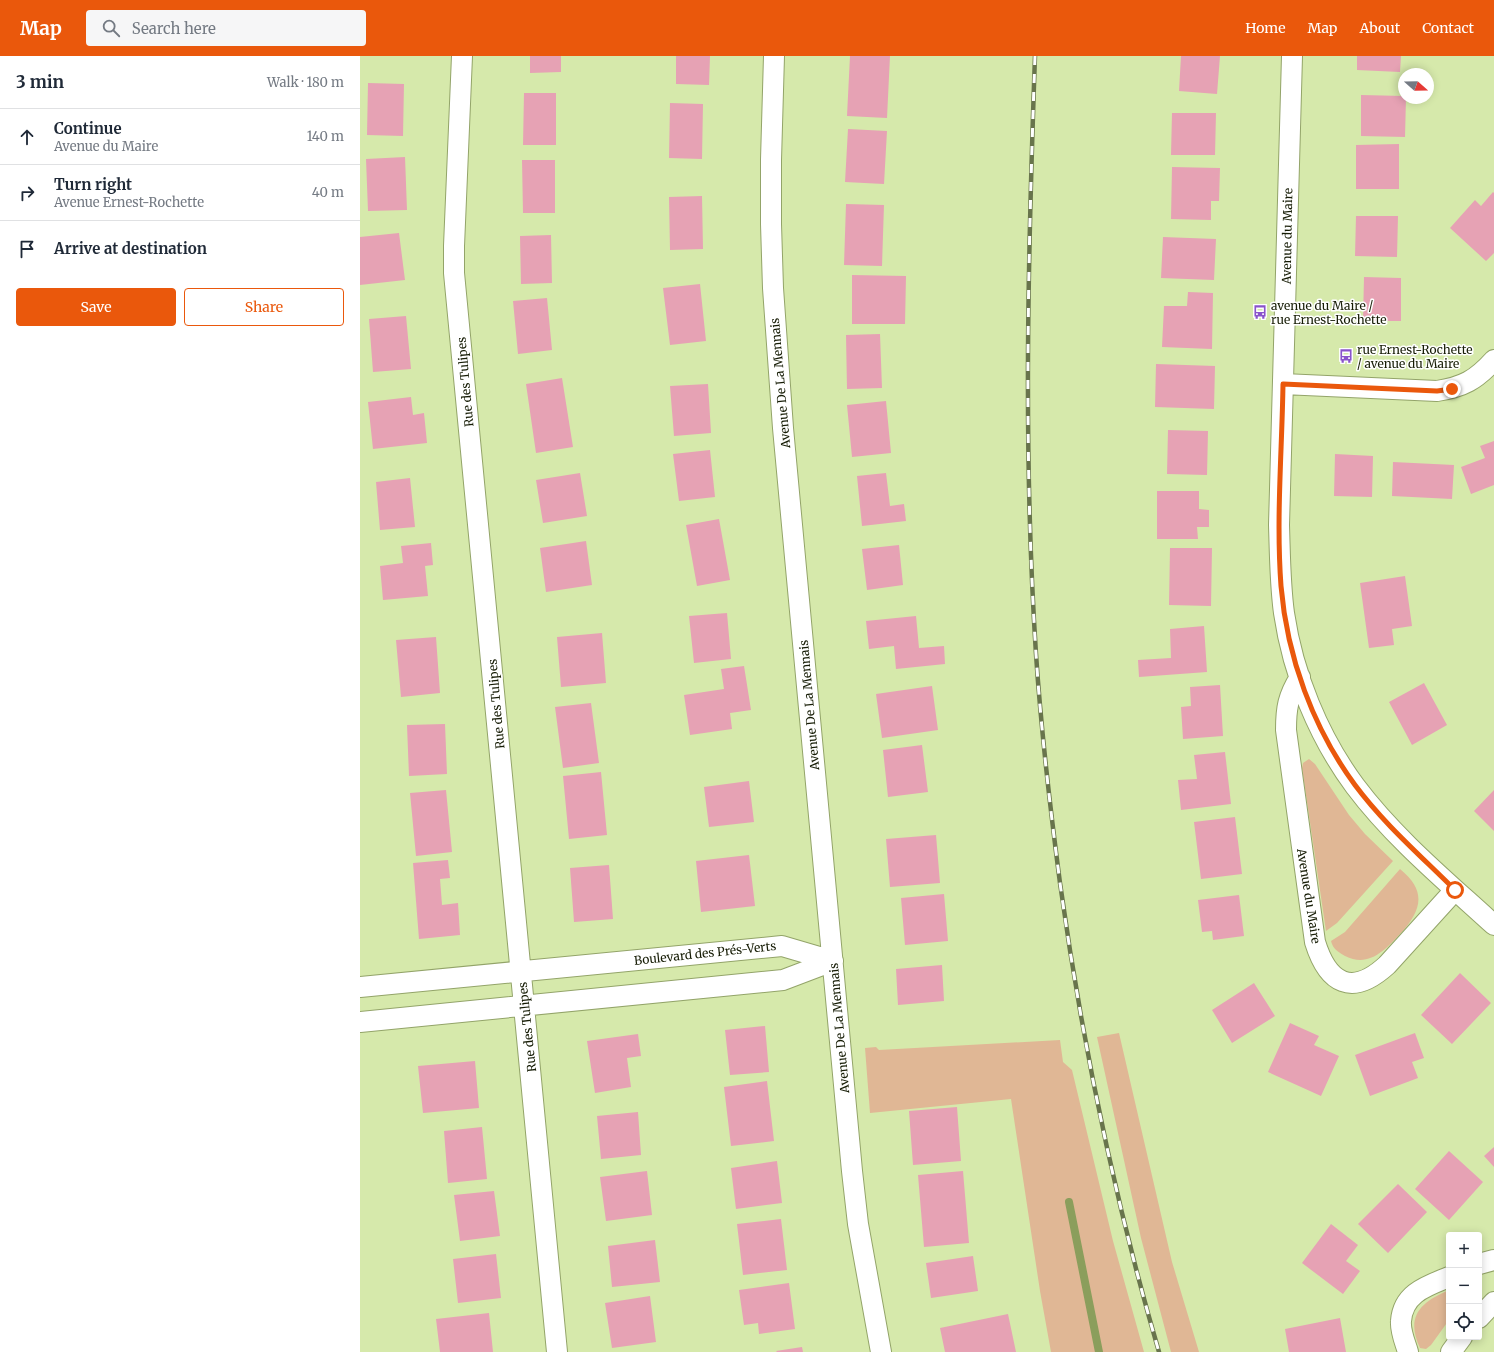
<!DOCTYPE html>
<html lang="en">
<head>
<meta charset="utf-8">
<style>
  body { margin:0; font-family:Merriweather,serif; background:#f6f6f7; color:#1f2937 }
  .controls { position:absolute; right:12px; bottom:12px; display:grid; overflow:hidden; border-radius:4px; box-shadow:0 2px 10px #0003 }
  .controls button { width:36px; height:36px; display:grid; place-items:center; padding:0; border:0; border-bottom:1px solid #e0e1e3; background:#fff; color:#1f2937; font:20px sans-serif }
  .compass { position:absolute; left:1038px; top:12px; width:36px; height:36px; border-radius:50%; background:#fff; box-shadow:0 2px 10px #0003; rotate:110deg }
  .stop { position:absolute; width:12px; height:12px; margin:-9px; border:3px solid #ea580c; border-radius:50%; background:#fff }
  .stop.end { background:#ea580c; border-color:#fff; box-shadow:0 1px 4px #0008 }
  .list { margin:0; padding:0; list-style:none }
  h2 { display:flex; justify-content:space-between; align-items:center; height:52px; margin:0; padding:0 16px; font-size:17px }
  h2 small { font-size:13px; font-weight:400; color:#747a83 }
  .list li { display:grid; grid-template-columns:26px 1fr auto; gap:12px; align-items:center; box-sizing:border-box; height:56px; padding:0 16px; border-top:1px solid #e0e1e3 }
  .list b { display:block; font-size:15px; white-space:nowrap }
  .list p { margin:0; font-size:13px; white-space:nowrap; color:#747a83 }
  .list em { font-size:13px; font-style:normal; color:#747a83 }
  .actions { display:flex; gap:8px; padding:12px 16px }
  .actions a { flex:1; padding:9px 0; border:1px solid #ea580c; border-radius:4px; text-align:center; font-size:14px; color:#ea580c }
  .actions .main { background:#ea580c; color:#fff }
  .icon { flex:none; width:22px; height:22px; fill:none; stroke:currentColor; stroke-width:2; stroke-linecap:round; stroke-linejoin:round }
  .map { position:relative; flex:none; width:1134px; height:1296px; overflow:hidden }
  header { display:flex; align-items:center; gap:24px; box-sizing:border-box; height:56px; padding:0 20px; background:#ea580c; color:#fff }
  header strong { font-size:19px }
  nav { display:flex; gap:22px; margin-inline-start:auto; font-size:14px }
  .search { width:280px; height:36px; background:#f6f6f7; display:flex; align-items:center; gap:10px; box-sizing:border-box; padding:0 14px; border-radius:4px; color:#747a83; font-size:15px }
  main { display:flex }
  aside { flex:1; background:#fff }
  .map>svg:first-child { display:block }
  .green { fill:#e0b795 }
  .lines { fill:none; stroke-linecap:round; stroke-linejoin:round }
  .stream { stroke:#8b9e5c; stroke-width:8 }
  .building { fill:#e6a2b4 }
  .street-casing { stroke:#93a469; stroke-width:22 }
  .street { stroke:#fff; stroke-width:20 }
  .rail-casing { stroke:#68744c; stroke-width:4.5 }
  .rail { stroke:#fff; stroke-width:3; stroke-dasharray:9; stroke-linecap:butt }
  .route { stroke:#ea580c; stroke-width:5 }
  .labels { text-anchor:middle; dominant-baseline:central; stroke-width:3; stroke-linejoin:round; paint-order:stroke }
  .street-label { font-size:12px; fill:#161c05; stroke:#fff }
  .poi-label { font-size:12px; fill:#161c05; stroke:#fff; text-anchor:start }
</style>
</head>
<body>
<header>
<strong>Map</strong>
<div class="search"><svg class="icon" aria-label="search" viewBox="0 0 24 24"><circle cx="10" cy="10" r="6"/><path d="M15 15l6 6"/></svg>Search here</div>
<nav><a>Home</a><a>Map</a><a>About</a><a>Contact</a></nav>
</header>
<main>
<aside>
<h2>3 min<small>Walk · 180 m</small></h2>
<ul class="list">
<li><svg class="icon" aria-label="ahead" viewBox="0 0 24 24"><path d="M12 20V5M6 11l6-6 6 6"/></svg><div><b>Continue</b><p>Avenue du Maire</p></div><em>140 m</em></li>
<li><svg class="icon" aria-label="right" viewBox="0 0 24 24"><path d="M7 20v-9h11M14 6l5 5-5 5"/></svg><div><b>Turn right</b><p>Avenue Ernest-Rochette</p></div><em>40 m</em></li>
<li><svg class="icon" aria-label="arrive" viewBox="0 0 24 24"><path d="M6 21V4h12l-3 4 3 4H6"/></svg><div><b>Arrive at destination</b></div></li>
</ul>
<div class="actions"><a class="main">Save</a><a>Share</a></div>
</aside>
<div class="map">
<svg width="1134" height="1296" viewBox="0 0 1134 1296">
  <rect width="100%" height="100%" fill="#d6e9ab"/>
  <path class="green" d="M 949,703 L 955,708 L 989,759 L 1005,778 L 1033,805 L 977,867 L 966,875 L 942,712 L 943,707 Z
    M 1040,813 C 1067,835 1062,854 1040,878 C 1025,894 1009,912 985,900 C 978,896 973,893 971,885 L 985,876 Z
    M 759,977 L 812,1206 L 839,1296 L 811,1296 L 781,1182 L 737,981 Z
    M 700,984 L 703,1006 L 712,1014 L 753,1185 L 784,1296 L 691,1296 L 680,1235 L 651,1043 L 510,1057 L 505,992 L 516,991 L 519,994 Z
    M 1089,1234 L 1089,1264 L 1071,1289 L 1066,1293 L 1060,1292 C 1045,1260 1061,1246 1089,1234 Z"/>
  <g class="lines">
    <path class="stream" d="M 709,1146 L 739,1296"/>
  </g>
  <path class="building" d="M 170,0 L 201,0 L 201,16 L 170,17 Z
    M 316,0 L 350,0 L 349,29 L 316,28 Z
    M 490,0 L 530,0 L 527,62 L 487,60 Z
    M 821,0 L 860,0 L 857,38 L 819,35 Z
    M 997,0 L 1041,0 L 1040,16 L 997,14 Z
    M 8,27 L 44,28 L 43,80 L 7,79 Z
    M 164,37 L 196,37 L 196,89 L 163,89 Z
    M 1001,39 L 1044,40 L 1044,42 L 1046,42 L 1045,81 L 1001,80 Z
    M 310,47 L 343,48 L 342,103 L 309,102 Z
    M 812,57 L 856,57 L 855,99 L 811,99 Z
    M 488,73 L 527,75 L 524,128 L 485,126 Z
    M 1039,88 L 1039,133 L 996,133 L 996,89 Z
    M 45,101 L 47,154 L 8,155 L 6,103 Z
    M 162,104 L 195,104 L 195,157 L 163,157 Z
    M 812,111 L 860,112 L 859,145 L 851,145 L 851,164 L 811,163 Z
    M 1133,136 L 1134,137 L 1134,197 L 1126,205 L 1090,172 L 1115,144 L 1121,150 Z
    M 342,140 L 343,193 L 310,194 L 309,141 Z
    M 486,148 L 524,149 L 522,210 L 484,209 Z
    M 996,160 L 1038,160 L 1037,201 L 995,200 Z
    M 39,177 L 45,224 L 0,229 L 0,181 Z
    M 191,179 L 192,227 L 161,228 L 160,180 Z
    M 803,181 L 856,183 L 854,224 L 801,222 Z
    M 492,219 L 546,220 L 545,268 L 492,268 Z
    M 1004,221 L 1041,222 L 1041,265 L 1003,265 Z
    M 340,228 L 346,285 L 310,289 L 303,232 Z
    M 828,236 L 853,237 L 852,293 L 802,291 L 804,250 L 827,250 Z
    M 187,242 L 192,294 L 158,298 L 153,245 Z
    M 46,260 L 51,313 L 13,316 L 9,263 Z
    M 520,278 L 522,332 L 487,333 L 486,279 Z
    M 796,308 L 855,310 L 854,353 L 795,351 Z
    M 202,322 L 213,391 L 176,397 L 166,328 Z
    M 348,328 L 351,377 L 314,380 L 310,330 Z
    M 51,341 L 53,359 L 64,357 L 67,387 L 13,393 L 8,346 Z
    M 526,345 L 531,397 L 492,401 L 487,349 Z
    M 808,374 L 848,375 L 847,419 L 807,418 Z
    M 1134,385 L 1134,429 L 1111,438 L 1101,411 L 1125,402 L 1120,390 Z
    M 350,394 L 355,441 L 319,445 L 313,398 Z
    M 975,398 L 1013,400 L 1012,441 L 974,440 Z
    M 1033,406 L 1094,409 L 1092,443 L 1032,440 Z
    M 220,417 L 227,460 L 183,467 L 176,424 Z
    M 526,417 L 530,450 L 544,448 L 546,465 L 502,470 L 497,420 Z
    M 50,422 L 55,471 L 20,474 L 16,426 Z
    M 797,435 L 839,435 L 839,453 L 849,454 L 849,471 L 837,471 L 838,483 L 797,483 Z
    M 359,463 L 370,524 L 337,530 L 326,469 Z
    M 226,485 L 232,529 L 186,536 L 180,492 Z
    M 71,487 L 73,509 L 65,510 L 68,540 L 23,544 L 20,510 L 43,507 L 41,490 Z
    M 539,489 L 543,529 L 507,534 L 502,493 Z
    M 810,492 L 852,492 L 851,550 L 809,549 Z
    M 1045,520 L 1052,570 L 1032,573 L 1034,589 L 1009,592 L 1000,527 Z
    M 367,557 L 371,603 L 334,607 L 329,560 Z
    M 556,560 L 559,592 L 584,590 L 585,608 L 536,613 L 534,590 L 509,593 L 506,565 Z
    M 844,570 L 847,616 L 779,621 L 778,604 L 811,602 L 810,573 Z
    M 242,577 L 246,627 L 201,631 L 197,581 Z
    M 76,581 L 80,637 L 41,641 L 36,584 Z
    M 384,610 L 391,654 L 370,657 L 372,673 L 330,679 L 324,639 L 364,633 L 361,613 Z
    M 1064,627 L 1087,669 L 1052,689 L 1029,646 Z
    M 860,629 L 863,680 L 823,683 L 821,651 L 831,650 L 830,631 Z
    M 572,630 L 578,674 L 522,682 L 516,638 Z
    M 231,647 L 239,707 L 203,712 L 195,651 Z
    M 85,668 L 87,718 L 49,720 L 47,669 Z
    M 562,689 L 568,736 L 528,741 L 523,694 Z
    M 865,696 L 871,748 L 821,754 L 818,724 L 837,723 L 834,699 Z
    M 241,716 L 247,779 L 209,783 L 203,720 Z
    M 389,725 L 394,766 L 349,771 L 344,731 Z
    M 86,734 L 92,796 L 56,800 L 50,737 Z
    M 1134,734 L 1134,775 L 1114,755 Z
    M 875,761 L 882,818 L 841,823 L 834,766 Z
    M 576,779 L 580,827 L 530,831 L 526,783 Z
    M 389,799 L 395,850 L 341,856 L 336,805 Z
    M 88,804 L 90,822 L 80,823 L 82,849 L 98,847 L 100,879 L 59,883 L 53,807 Z
    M 249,809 L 253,863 L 214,866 L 210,812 Z
    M 584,838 L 588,885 L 545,889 L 541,842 Z
    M 879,839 L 884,880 L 853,884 L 852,875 L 842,876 L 838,844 Z
    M 582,909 L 584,945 L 538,949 L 536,913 Z
    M 1100,917 L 1131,947 L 1092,988 L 1061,959 Z
    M 894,927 L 915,960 L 872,987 L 852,954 Z
    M 930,967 L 959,980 L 954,989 L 979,1000 L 961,1040 L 908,1016 Z
    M 405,970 L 409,1016 L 370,1019 L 365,974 Z
    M 1055,977 L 1064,1002 L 1052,1006 L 1058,1022 L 1010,1040 L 995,999 Z
    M 278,978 L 281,1000 L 267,1002 L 271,1031 L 235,1037 L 227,985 Z
    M 115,1005 L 119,1052 L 63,1057 L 58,1010 Z
    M 407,1025 L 414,1085 L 371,1090 L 364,1031 Z
    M 597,1051 L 601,1105 L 553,1109 L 549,1055 Z
    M 278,1056 L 281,1099 L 241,1103 L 237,1060 Z
    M 122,1071 L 127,1123 L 88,1127 L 84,1075 Z
    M 1134,1091 L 1134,1111 L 1124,1100 Z
    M 1089,1095 L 1123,1126 L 1089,1164 L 1055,1133 Z
    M 417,1105 L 422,1147 L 376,1153 L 371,1112 Z
    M 287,1115 L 292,1159 L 246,1165 L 240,1121 Z
    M 603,1115 L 609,1187 L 564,1191 L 558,1119 Z
    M 1038,1128 L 1067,1156 L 1028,1197 L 998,1168 Z
    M 134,1135 L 140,1180 L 100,1185 L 94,1139 Z
    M 421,1163 L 427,1214 L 383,1219 L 377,1168 Z
    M 971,1168 L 998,1189 L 986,1205 L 1000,1215 L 983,1238 L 942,1207 Z
    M 295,1184 L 300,1226 L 252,1231 L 248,1190 Z
    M 136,1198 L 141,1242 L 98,1247 L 93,1203 Z
    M 613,1200 L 618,1235 L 571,1242 L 566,1207 Z
    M 429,1227 L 435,1273 L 399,1278 L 398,1267 L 384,1269 L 379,1234 Z
    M 290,1240 L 296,1286 L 252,1292 L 245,1247 Z
    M 129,1257 L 133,1296 L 80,1296 L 76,1263 Z
    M 648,1258 L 656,1296 L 585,1296 L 580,1272 Z
    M 980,1262 L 986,1296 L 929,1296 L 925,1273 Z
    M 442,1291 L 443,1296 L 417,1296 L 416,1295 Z"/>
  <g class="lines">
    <defs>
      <path id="street" d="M 102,0 L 94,190 L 94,217 L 197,1296
        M 414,0 L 411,104 L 411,168 L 413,232 L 423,372 L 492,1115 L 498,1168 L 521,1296
        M 932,0 L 919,469 C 920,499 920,528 924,557 C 933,618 958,680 995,730 C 1034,782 1086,825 1134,869
        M 923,328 L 1077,335 C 1103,331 1116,324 1134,304
        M 940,621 C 928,640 926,652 926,674 L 955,886 C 968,928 992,941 1027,909 L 1095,834
        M 0,931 L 422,890 L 473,905
        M 0,966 L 423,924 L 473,905
        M 1119,1208 L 1134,1204
        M 1119,1262 L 1134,1246
        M 1048,1296 C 1045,1286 1040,1275 1041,1265 C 1043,1237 1067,1230 1089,1221
        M 1091,1296 L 1102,1281"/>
    </defs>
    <use href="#street" class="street-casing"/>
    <use href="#street" class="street"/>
    <defs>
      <path id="rail" d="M 675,0 C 668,199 663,399 676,598 C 681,674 690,751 700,827 C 722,985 754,1142 799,1296"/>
    </defs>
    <use href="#rail" class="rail-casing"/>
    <use href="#rail" class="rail"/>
  </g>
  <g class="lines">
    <path class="route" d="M 1092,333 L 1077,335 L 923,328 C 922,395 916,463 921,530 C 927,601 953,672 995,729 C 1024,768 1061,800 1095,834"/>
  </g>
  <defs>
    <symbol id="bus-bare" viewBox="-9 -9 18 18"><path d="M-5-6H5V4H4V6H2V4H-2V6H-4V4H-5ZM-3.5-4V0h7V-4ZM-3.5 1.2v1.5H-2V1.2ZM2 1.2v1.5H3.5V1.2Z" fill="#8953cb" stroke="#fff" stroke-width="2.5" paint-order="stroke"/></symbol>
  </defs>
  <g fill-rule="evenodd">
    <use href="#bus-bare" x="890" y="246" width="20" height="20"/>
    <use href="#bus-bare" x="976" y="290" width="20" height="20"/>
  </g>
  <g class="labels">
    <g class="street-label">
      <text transform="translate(927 180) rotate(-89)">Avenue du Maire</text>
      <text transform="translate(105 326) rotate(-95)">Rue des Tulipes</text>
      <text transform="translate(420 327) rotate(-95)">Avenue De La Mennais</text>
      <text transform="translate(136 648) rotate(-95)">Rue des Tulipes</text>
      <text transform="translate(449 649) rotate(-95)">Avenue De La Mennais</text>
      <text transform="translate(949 840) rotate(81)">Avenue du Maire</text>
      <text transform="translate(345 897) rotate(-6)">Boulevard des Prés-Verts</text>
      <text transform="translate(167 971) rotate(-96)">Rue des Tulipes</text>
      <text transform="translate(479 972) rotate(-95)">Avenue De La Mennais</text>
    </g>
    <g class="poi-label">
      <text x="911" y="249">avenue du Maire /<tspan x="911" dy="14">rue Ernest-Rochette</tspan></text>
      <text x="997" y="293">rue Ernest-Rochette<tspan x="997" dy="14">/ avenue du Maire</tspan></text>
    </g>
  </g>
</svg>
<div class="controls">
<button>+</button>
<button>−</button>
<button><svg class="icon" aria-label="locate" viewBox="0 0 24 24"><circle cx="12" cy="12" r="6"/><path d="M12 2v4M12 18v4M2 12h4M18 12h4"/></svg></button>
</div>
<svg class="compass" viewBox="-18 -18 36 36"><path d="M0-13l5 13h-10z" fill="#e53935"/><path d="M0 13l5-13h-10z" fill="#747a83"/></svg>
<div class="stop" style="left:1095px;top:834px"></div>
<div class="stop end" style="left:1092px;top:333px"></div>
</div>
</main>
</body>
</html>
